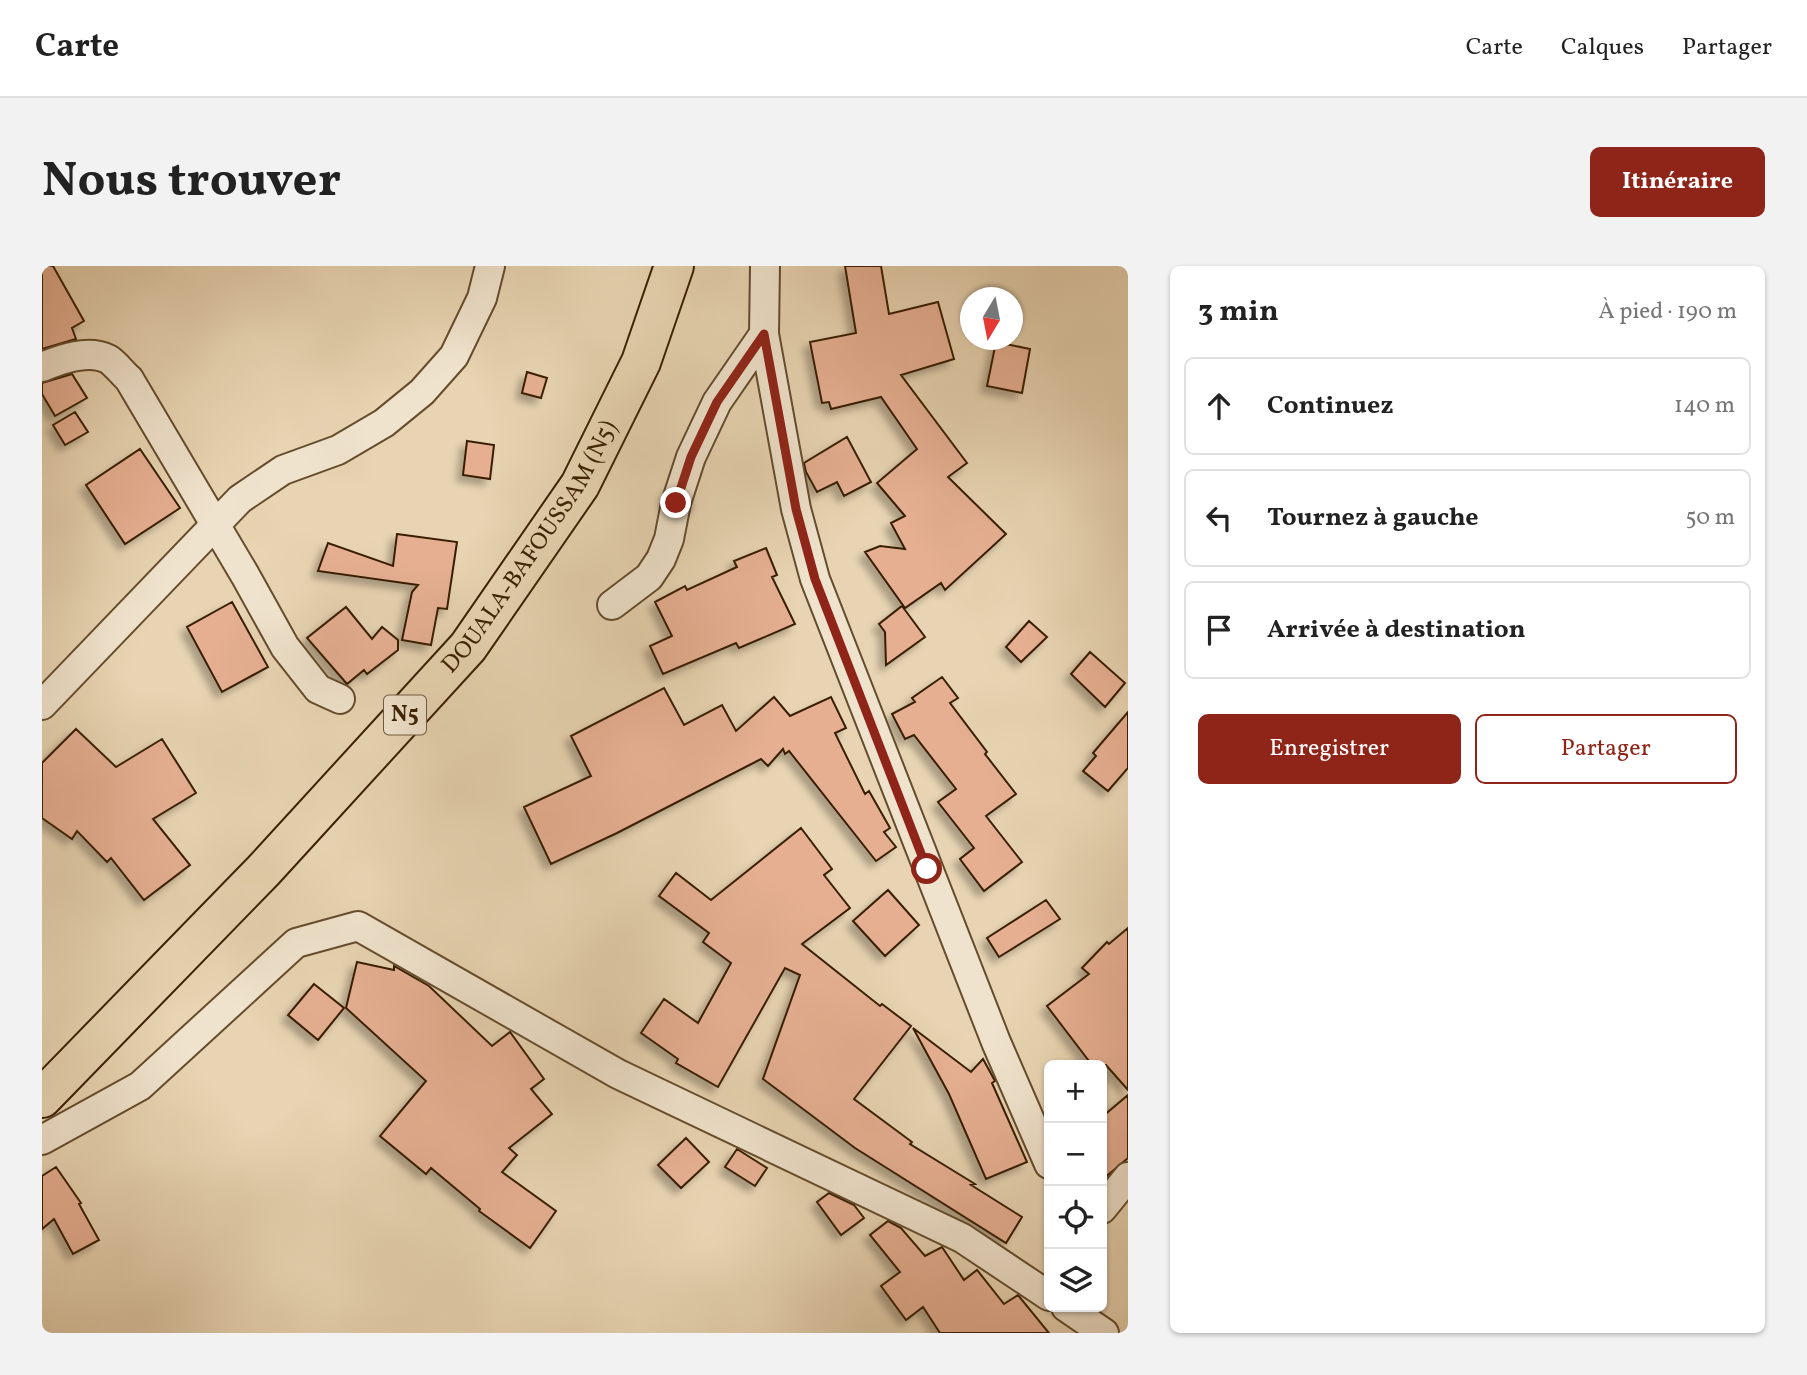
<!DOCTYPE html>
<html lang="fr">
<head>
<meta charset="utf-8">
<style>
  body { margin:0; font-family:Vollkorn,serif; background:#f2f2f2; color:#222 }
  .controls { position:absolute; right:21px; bottom:21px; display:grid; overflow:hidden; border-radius:10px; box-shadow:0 2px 5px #0004 }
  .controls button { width:63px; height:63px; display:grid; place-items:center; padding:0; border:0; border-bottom:2px solid #e0e0e0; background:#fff; color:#222; font:35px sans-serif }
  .compass { position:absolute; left:918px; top:21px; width:63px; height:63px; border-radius:50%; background:#fff; box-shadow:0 2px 5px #0004; rotate:190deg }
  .stop { position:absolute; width:21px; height:21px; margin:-16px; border:5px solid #8f2418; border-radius:50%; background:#fff }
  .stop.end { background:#8f2418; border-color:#fff; box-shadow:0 2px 7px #0008 }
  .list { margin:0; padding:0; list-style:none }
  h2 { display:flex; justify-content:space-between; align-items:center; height:91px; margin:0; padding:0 28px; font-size:30px }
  h2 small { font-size:23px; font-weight:400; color:#767676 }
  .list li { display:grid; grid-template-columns:46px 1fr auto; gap:21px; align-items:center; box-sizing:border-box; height:98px; margin:0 14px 14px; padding:0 14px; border:2px solid #e0e0e0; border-radius:10px }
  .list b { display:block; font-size:26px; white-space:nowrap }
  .list em { font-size:23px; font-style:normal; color:#767676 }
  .actions { display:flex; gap:14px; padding:21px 28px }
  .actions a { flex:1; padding:16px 0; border:2px solid #8f2418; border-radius:10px; text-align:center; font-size:24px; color:#8f2418 }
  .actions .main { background:#8f2418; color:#fff }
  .icon { flex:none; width:38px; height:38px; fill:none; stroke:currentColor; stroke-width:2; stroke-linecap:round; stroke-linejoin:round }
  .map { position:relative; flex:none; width:1086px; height:1067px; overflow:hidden; border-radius:10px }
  header { display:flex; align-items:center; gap:42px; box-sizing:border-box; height:98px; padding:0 35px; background:#fff; border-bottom:2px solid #e0e0e0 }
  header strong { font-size:33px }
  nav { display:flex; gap:38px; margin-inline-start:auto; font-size:24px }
  .intro { display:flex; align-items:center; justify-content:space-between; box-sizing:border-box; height:168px; padding:0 42px }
  h1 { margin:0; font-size:49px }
  .button { padding:18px 32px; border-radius:10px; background:#8f2418; color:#fff; font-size:24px; font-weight:700 }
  main { display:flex; gap:42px; padding:0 42px }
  aside { flex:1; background:#fff; border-radius:10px; box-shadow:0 2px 5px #0004 }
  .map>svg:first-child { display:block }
  .building { fill:#e6af92; stroke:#391f00; stroke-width:2; filter:url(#shadow) }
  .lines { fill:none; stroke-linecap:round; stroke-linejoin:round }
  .street-casing { stroke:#654c2c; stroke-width:32 }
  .highway-casing { stroke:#391f00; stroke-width:42 }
  .street { stroke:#f0e3cd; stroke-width:28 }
  .highway { stroke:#e8d4b2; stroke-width:38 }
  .route { stroke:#8f2418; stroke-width:9 }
  .labels { text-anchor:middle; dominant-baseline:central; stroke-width:5; stroke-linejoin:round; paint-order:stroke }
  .shield { fill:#f0e3cd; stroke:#705a3e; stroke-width:2 }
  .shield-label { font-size:23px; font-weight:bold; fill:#391f00 }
  .street-label { font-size:24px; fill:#391f00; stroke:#f0e3cd }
</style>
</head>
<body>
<header>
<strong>Carte</strong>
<nav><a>Carte</a><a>Calques</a><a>Partager</a></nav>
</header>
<div class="intro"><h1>Nous trouver</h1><a class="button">Itinéraire</a></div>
<main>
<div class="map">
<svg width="1086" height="1067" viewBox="0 0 1086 1067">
  <defs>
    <filter id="shadow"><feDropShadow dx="-6" dy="6" stdDeviation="3.5" flood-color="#0004"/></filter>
  </defs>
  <rect width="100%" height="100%" fill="#e8d4b2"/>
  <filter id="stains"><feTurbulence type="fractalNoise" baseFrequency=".00286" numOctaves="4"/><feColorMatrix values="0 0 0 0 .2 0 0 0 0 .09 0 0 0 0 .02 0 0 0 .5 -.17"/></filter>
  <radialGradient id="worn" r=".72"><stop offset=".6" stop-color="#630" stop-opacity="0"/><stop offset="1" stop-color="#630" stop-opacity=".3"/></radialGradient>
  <path class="building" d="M 0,0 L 11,0 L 42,55 L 30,62 L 34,73 L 0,83 Z
    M 803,0 L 839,0 L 847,48 L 896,36 L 912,93 L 859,109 L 925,197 L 906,211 L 964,268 L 903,324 L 899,317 L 863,342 L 823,286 L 838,280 L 863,283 L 849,257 L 863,250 L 835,217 L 875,183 L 839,131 L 789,143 L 787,136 L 780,137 L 768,76 L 814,67 Z
    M 954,76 L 988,83 L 980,127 L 945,120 Z
    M 485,106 L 505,112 L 499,132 L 480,127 Z
    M 30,108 L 45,132 L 13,150 L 0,128 L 0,117 Z
    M 33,146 L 46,166 L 23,179 L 11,159 Z
    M 805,171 L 829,216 L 802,230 L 795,216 L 775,226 L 764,206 L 762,197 Z
    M 425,175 L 452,179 L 448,213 L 421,209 Z
    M 98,183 L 138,242 L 83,278 L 44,219 Z
    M 355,268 L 415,276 L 405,343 L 396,342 L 389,379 L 360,374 L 370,326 L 376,319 L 276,305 L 286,277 L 351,300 Z
    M 724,282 L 735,309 L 730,311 L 753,358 L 697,382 L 694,377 L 621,408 L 608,380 L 630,370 L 613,336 L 643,320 L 645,324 L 695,301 L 692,295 Z
    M 190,336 L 226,401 L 180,426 L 145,361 Z
    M 860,340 L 883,371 L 844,399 L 843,366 L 837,358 Z
    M 304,341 L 330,373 L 340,361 L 356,374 L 356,384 L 325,408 L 322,404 L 305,418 L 265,372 Z
    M 987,355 L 1005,371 L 979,396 L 964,381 Z
    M 1048,386 L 1083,417 L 1063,441 L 1029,408 Z
    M 900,411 L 916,432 L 908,437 L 945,486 L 943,488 L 974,528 L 944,550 L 980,596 L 942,625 L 918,593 L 932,582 L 896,536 L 914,523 L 872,469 L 863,473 L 850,448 L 873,436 L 870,432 Z
    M 622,422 L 642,459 L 680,439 L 694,465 L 732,431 L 748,450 L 789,431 L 804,462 L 793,467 L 823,528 L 827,525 L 848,562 L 842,566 L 854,581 L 834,595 L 747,485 L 743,488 L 741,483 L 726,500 L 719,493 L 575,567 L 509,598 L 482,541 L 549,510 L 529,470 Z
    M 1086,446 L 1086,502 L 1066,525 L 1041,505 L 1054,490 L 1051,487 Z
    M 34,463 L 74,501 L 120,473 L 154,527 L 111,553 L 148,599 L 102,634 L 69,592 L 65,596 L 35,565 L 30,573 L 0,552 L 0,497 Z
    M 759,562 L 790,603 L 782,609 L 808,642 L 760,678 L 838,740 L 840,738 L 869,760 L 812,833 L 870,876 L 868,878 L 933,918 L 929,919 L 980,951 L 964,977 L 813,882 L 721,813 L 758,709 L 743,702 L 676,821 L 634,797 L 636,793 L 599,767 L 622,733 L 656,757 L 689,697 L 661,676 L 667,667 L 617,630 L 634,607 L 669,634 Z
    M 846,624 L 877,659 L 843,690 L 811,655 Z
    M 1004,634 L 1018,653 L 957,691 L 945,672 Z
    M 1086,662 L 1086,824 L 1064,799 L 1050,799 L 1005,740 L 1047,708 L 1040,702 L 1065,676 L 1067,678 Z
    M 315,696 L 352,704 L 352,700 L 387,720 L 450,780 L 468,766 L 502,813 L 489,823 L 510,848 L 467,882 L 475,889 L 460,906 L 514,945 L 488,982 L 437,945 L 438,943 L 389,902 L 384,908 L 338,870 L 384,815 L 304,742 Z
    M 272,718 L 302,742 L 276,774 L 246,749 Z
    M 871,762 L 929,806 L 941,793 L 953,815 L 950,817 L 985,896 L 944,913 L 907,828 Z
    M 1086,829 L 1086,892 L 1060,914 L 1060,851 Z
    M 644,872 L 667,896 L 639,922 L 616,899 Z
    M 695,883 L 725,902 L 713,920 L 683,901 Z
    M 14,901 L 39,937 L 37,938 L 57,974 L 31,988 L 12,953 L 0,963 L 0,910 Z
    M 787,927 L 812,939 L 822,952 L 799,969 L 775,936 Z
    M 846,955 L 859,962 L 883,990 L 900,981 L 922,1014 L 935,1004 L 962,1038 L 976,1029 L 1007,1067 L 898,1067 L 881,1041 L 864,1054 L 839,1020 L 858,1006 L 828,969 Z"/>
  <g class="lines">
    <defs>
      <path id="street" d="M 723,0 L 722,68 L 754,243 L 773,313 L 954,776 L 1007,898
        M 0,101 C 19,93 46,83 66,93 C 73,97 80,107 87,113 L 203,309 L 243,381 L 276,423 L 298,433
        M 570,339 L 607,311 L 619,293 L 627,273 L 634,237 L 649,191 L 675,136 L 722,68
        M 0,439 L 198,233 L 241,204 L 296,184 L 342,157 L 380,126 L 412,90 L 440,32 L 448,0
        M 0,874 L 98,820 L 254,677 L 316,660 L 576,808 L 920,972 L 1007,1030
        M 1060,943 L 1086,911
        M 1024,1041 L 1062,1067"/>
      <g id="highway">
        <path id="s1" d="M 0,832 L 222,604 L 426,381 L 538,219 L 599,96 L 632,0"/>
      </g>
    </defs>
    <use href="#street" class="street-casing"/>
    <use href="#highway" class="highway-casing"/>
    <use href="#street" class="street"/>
    <use href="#highway" class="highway"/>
  </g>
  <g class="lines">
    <path class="route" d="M 634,237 L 649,191 L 675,136 L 722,68 L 754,243 L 773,313 L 885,603"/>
  </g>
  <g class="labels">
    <rect class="shield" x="342" y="429.5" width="42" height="39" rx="5"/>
    <g class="shield-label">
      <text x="363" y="449">N5</text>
    </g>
    <g class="street-label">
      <text stroke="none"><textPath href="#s1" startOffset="738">DOUALA-BAFOUSSAM (N5)</textPath></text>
    </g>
  </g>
  <rect width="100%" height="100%" filter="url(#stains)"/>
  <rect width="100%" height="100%" fill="url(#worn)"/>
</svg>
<div class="controls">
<button>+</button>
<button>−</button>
<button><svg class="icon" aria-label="locate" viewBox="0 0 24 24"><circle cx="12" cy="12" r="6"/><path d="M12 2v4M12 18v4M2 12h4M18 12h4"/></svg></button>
<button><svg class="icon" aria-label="layers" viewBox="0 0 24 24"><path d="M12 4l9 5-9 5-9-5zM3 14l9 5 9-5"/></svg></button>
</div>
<svg class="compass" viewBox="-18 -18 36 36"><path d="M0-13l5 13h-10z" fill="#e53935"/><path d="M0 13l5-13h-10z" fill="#767676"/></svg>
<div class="stop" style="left:885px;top:603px"></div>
<div class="stop end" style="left:634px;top:237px"></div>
</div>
<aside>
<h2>3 min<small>À pied · 190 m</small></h2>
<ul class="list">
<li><svg class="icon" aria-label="ahead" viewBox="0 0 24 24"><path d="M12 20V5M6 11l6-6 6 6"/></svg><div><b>Continuez</b></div><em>140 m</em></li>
<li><svg class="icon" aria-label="left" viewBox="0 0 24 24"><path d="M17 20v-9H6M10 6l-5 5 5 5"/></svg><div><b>Tournez à gauche</b></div><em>50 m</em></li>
<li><svg class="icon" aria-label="arrive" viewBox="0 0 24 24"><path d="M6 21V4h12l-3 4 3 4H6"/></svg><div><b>Arrivée à destination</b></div></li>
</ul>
<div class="actions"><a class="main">Enregistrer</a><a>Partager</a></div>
</aside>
</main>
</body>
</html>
